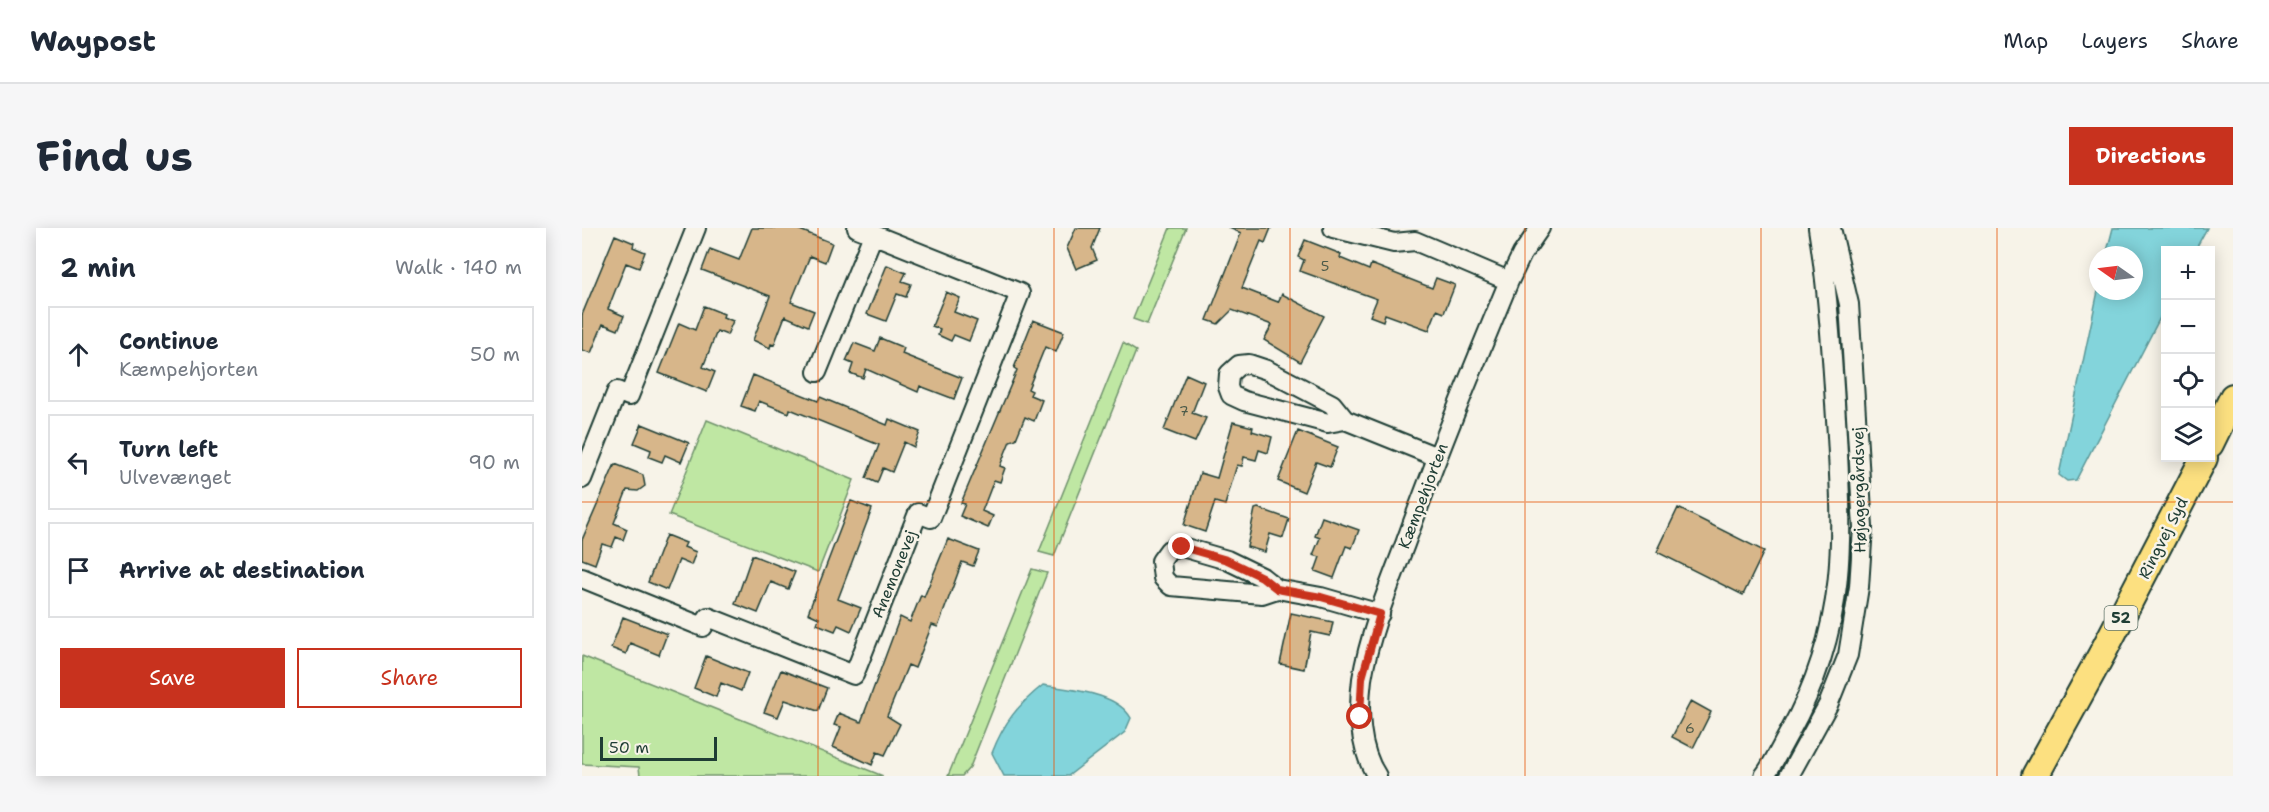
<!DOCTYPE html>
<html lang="en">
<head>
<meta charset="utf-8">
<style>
  body { margin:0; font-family:"Shantell Sans",sans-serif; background:#f6f6f7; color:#1f2937 }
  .controls { position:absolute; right:18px; top:18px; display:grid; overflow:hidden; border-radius:0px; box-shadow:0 3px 15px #0003 }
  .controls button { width:54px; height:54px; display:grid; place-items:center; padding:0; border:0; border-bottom:2px solid #e0e1e3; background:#fff; color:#1f2937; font:30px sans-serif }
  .compass { position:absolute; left:1507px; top:18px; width:54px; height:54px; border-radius:50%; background:#fff; box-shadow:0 3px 15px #0003; rotate:284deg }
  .scale { position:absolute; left:18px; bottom:15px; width:117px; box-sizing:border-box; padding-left:6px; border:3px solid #1f3d34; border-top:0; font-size:16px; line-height:21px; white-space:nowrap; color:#1f3d34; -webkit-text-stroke:4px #f7f3e8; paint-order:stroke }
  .stop { position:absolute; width:18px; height:18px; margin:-14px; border:4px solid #c8321e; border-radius:50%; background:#fff }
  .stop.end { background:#c8321e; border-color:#fff; box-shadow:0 2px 6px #0008 }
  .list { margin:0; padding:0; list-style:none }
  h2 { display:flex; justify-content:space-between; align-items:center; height:78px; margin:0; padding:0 24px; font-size:26px }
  h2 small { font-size:20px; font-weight:400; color:#747a83 }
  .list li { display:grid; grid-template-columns:39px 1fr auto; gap:18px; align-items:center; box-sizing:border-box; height:96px; margin:0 12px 12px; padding:0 12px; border:2px solid #e0e1e3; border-radius:0px }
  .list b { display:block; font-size:22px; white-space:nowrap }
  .list p { margin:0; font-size:20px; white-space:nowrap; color:#747a83 }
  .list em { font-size:20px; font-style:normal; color:#747a83 }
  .actions { display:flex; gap:12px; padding:18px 24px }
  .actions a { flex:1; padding:14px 0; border:2px solid #c8321e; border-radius:0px; text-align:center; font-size:21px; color:#c8321e }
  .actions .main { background:#c8321e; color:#fff }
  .icon { flex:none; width:33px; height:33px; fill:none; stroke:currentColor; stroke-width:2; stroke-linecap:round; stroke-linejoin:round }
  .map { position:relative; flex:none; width:1651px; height:548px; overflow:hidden; border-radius:0px }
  header { display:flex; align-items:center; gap:36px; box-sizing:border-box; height:84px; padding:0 30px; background:#fff; border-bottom:2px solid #e0e1e3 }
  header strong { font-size:28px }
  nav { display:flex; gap:33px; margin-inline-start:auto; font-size:21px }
  .intro { display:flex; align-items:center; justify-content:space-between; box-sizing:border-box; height:144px; padding:0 36px }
  h1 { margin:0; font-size:42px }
  .button { padding:15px 27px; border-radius:0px; background:#c8321e; color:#fff; font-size:21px; font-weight:700 }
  main { display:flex; gap:36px; padding:0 36px }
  aside { flex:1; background:#fff; border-radius:0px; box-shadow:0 3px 15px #0003 }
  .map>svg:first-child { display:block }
  .green { fill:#bfe7a3; stroke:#6f926c; stroke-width:1.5 }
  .water { fill:#83d4db; stroke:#5b9898; stroke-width:1.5 }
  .building { fill:#d7b68a; stroke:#1f3d34; stroke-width:1.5 }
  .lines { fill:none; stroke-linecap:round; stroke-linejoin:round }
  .minor-casing { stroke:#1f3d34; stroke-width:22 }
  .highway-casing { stroke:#1f3d34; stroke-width:30 }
  .minor { stroke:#f7f3e8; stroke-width:18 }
  .highway { stroke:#fce080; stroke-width:26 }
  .route { stroke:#c8321e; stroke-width:8 }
  .grid { fill:none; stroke:#e8590c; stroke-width:1.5; stroke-opacity:0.55 }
  .labels { text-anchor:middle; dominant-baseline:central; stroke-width:5; stroke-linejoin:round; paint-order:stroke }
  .number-label { font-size:14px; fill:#4d5b4a }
  .shield { fill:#f7f3e8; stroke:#60746a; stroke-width:1.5 }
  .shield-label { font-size:15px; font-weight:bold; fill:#1f3d34 }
  .street-label { font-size:16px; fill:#1f3d34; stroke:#f7f3e8 }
</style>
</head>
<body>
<header>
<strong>Waypost</strong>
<nav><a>Map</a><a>Layers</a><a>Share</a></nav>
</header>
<div class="intro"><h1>Find us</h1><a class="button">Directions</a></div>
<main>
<aside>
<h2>2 min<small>Walk · 140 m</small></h2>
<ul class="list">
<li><svg class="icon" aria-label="ahead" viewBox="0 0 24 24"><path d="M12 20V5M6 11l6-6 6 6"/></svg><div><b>Continue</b><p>Kæmpehjorten</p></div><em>50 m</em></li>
<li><svg class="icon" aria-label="left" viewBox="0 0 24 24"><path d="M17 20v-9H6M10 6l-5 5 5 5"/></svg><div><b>Turn left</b><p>Ulvevænget</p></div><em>90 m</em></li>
<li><svg class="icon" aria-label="arrive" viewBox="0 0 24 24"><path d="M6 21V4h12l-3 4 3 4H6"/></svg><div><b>Arrive at destination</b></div></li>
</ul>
<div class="actions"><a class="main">Save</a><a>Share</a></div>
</aside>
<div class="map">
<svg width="1651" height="548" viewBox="0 0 1651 548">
  <rect width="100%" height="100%" fill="#f7f3e8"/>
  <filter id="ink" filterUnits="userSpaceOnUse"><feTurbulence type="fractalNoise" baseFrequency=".0167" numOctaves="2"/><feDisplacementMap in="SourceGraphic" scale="12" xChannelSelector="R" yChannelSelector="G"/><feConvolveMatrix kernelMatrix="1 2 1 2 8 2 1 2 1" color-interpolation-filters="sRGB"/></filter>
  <g filter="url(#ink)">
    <path class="green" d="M 588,0 L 604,0 L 565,96 L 551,91 Z
      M 541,115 L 554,123 L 472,328 L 457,324 Z
      M 125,192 L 272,252 L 236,344 L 87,287 Z
      M 450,341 L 465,345 L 388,539 L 380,548 L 366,548 Z
      M 0,428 L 301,548 L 58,548 L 57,539 L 0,536 Z"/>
    <path class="water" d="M 1531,0 L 1625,0 L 1613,22 L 1584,22 L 1583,80 L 1494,252 L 1485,253 L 1477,247 L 1516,63 L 1552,63 L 1552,27 L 1524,27 Z
      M 461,457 C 489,462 534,464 549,490 L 543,504 L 486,548 L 422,548 L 410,525 C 422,494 436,477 461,457 Z"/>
    <path class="building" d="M 170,0 L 213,0 L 250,15 L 243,34 L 228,28 L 209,74 L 232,83 L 226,98 L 203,88 L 192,117 L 189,116 L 188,120 L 171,112 L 188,68 L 120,42 L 128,21 L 157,32 Z
      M 494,0 L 518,0 L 510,20 L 515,32 L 494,41 L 485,20 Z
      M 647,0 L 689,0 L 683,15 L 679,13 L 660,60 L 696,74 L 700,66 L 742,88 L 718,134 L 682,112 L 690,97 L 650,82 L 636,96 L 625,92 L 659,5 Z
      M 33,7 L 52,15 L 51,19 L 63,24 L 57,40 L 44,35 L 26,81 L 42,88 L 36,102 L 21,96 L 9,125 L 0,122 L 0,87 Z
      M 723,12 L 759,26 L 758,30 L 787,42 L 789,36 L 850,60 L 854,50 L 873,57 L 862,85 L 855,82 L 847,102 L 803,86 L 801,93 L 788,88 L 795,71 L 718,43 L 722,32 L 716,29 Z
      M 305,37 L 324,45 L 320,53 L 329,56 L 324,69 L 315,66 L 304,93 L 285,86 Z
      M 364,64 L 378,70 L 372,84 L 395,93 L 387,113 L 372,107 L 369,113 L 356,107 L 358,101 L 350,98 Z
      M 122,78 L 142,86 L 141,89 L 151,93 L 145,107 L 135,103 L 121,139 L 133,144 L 125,164 L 77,145 L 97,95 L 113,102 Z
      M 451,92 L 482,104 L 474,124 L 463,119 L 446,161 L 450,163 L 448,167 L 460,172 L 452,193 L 443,189 L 434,211 L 428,213 L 418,238 L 423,240 L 418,254 L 412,252 L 400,283 L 411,288 L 406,300 L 378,288 L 383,276 L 379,275 L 435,142 L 432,140 Z
      M 298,110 L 322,120 L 320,126 L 380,150 L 372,171 L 338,158 L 336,164 L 284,141 L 281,150 L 268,145 L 271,136 L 264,133 L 272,115 L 293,123 Z
      M 604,146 L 622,154 L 610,185 L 624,190 L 613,214 L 582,202 Z
      M 171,147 L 236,173 L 238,169 L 305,197 L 307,191 L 338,204 L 332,219 L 322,214 L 310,244 L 301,240 L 295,255 L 284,250 L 297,217 L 208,181 L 207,185 L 177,173 L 173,183 L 159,178 Z
      M 651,194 L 671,199 L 670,203 L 690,209 L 686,225 L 677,222 L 674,232 L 662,229 L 660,238 L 655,237 L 643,277 L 633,274 L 623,304 L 602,297 L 618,245 L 635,250 Z
      M 60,196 L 107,215 L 99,234 L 83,227 L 80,234 L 67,229 L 69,222 L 52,215 Z
      M 716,203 L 756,219 L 748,239 L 734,234 L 722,264 L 696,253 Z
      M 33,236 L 61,247 L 63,258 L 56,263 L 45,262 L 32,295 L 45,301 L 41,312 L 34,309 L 30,319 L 20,316 L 13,336 L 0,331 L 0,312 Z
      M 269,273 L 290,281 L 256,371 L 279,380 L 269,403 L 256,397 L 253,403 L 235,396 L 237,390 L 226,385 Z
      M 676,280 L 707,291 L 701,310 L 688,306 L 683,324 L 665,319 L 673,281 Z
      M 1096,280 L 1182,323 L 1161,367 L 1075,324 Z
      M 740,289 L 777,302 L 770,320 L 764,318 L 752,350 L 733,343 L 738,329 L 731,327 L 738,310 L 733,308 Z
      M 84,307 L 104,315 L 102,319 L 114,324 L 109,337 L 97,332 L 85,362 L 66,354 Z
      M 366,311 L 397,323 L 391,338 L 380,334 L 356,399 L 350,397 L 333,440 L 326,437 L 305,488 L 318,496 L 303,527 L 295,524 L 290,537 L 251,519 L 259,499 L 252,497 L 257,485 L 279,494 L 318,389 L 328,394 L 339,367 L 342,369 Z
      M 170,327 L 213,344 L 206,361 L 189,354 L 176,385 L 153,376 Z
      M 709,385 L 751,394 L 748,408 L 729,404 L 722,441 L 698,436 Z
      M 41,389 L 85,406 L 77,427 L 48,415 L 44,426 L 29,420 Z
      M 124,428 L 166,445 L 159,463 L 139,455 L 134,469 L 112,460 Z
      M 199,442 L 245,460 L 236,483 L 203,472 L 196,489 L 182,484 Z
      M 1109,473 L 1129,484 L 1111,520 L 1090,509 Z"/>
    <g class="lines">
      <defs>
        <path id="minor" d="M 751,0 L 812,15 L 833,13 L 927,53
          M 235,144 L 291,7
          M 763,192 L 746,195 L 662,173 L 649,167 L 646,159 L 647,146 L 657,137 L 667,136 L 685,142 L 750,176 L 763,192 L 855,229
          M 0,251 L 35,163 L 47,168 L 114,0
          M 0,350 L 121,399 L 126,389 L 272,447 L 336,285 L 349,290 L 438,65 L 275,0
          M 695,361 L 680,366 L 589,358 L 581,350 L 579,333 L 587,322 L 600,319 L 645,332 L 680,349 L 695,361 L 739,369 L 798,386
          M 795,548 C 777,521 776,482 780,451 C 787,407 807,358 823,316 C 855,227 891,140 927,53 L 940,26 L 958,0
          M 1182,548 C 1192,535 1199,519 1207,505 C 1267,397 1261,309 1254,191 C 1250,127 1246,63 1236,0
          M 1207,548 L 1246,477 L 1266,427 L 1277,359 L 1281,299 L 1267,76 L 1249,0"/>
        <path id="highway" d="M 1628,216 L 1651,169
          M 1453,548 L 1521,424 L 1622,230"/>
      </defs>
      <use href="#minor" class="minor-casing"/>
      <use href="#highway" class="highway-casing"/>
      <use href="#minor" class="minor"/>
      <use href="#highway" class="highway"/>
    </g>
  </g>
  <g class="lines" filter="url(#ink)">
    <path class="route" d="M 600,319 L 645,332 L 680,349 L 695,361 L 739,369 L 798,386 L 780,450 L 778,489"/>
  </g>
  <path class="grid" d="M 236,0 L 236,548M 472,0 L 472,548M 708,0 L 708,548M 943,0 L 943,548M 1179,0 L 1179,548M 1415,0 L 1415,548M 0,274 L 1651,274"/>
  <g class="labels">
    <g class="number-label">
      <text x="743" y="38">5</text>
      <text x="602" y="183">7</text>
      <text x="1108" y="500">6</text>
    </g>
    <rect class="shield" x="1522.5" y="378" width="33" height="24" rx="4.5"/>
    <g class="shield-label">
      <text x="1539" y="390">52</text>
    </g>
    <g class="street-label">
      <text transform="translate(1277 262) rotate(-91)">Højagergårdsvej</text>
      <text transform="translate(841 268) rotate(-69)">Kæmpehjorten</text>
      <text transform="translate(1581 310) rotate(-63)">Ringvej Syd</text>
      <text transform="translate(312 346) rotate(-68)">Anemonevej</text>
    </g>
  </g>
</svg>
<div class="controls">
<button>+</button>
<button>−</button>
<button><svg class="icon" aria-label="locate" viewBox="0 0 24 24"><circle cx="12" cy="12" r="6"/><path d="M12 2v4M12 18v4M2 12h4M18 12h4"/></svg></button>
<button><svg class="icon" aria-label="layers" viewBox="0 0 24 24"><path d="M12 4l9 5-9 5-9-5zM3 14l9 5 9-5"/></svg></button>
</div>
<svg class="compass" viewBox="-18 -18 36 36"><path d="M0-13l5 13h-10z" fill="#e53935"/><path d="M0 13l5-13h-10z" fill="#747a83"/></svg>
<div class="scale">50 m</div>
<div class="stop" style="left:778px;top:489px"></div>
<div class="stop end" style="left:600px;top:319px"></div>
</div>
</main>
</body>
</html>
